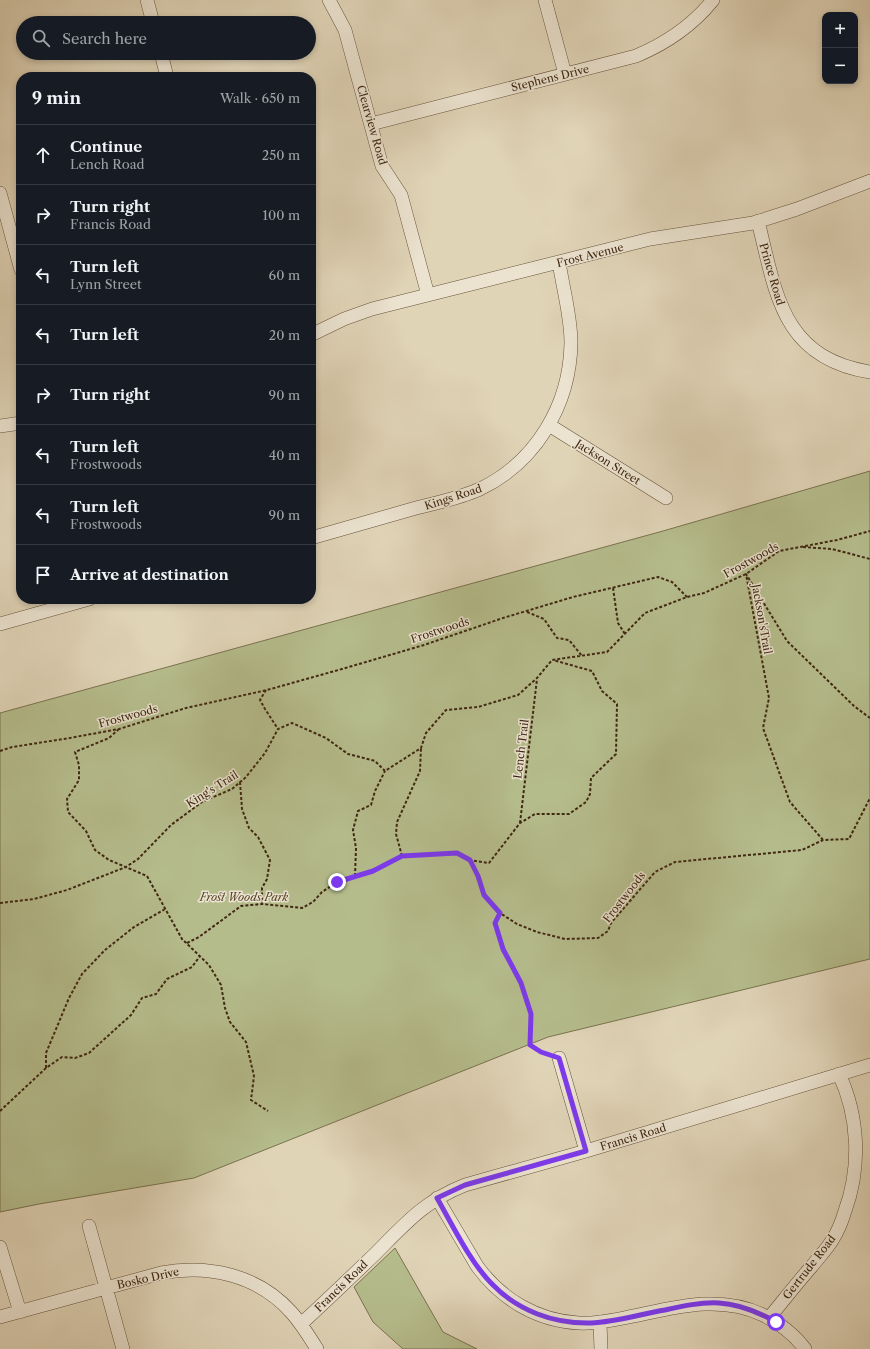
<!DOCTYPE html>
<html lang="en">
<head>
<meta charset="utf-8">
<style>
  body { margin:0; font-family:"Libre Caslon Text",serif; background:#20242c; color:#f1f3f6 }
  .controls { position:absolute; right:12px; top:12px; display:grid; overflow:hidden; border-radius:8px; box-shadow:0 2px 6px #0003 }
  .controls button { width:36px; height:36px; display:grid; place-items:center; padding:0; border:0; border-bottom:1px solid #363941; background:#171b24; color:#f1f3f6; font:20px sans-serif }
  .stop { position:absolute; width:12px; height:12px; margin:-9px; border:3px solid #7c3aed; border-radius:50%; background:#fff }
  .stop.end { background:#7c3aed; border-color:#fff; box-shadow:0 1px 4px #0008 }
  .list { margin:0; padding:0; list-style:none }
  h2 { display:flex; justify-content:space-between; align-items:center; height:52px; margin:0; padding:0 16px; font-size:17px }
  h2 small { font-size:13px; font-weight:400; color:#9ea1a6 }
  .list li { display:grid; grid-template-columns:26px 1fr auto; gap:12px; align-items:center; box-sizing:border-box; height:60px; padding:0 16px; border-top:1px solid #363941 }
  .list b { display:block; font-size:15px; white-space:nowrap }
  .list p { margin:0; font-size:13px; white-space:nowrap; color:#9ea1a6 }
  .list em { font-size:13px; font-style:normal; color:#9ea1a6 }
  .icon { flex:none; width:22px; height:22px; fill:none; stroke:currentColor; stroke-width:2; stroke-linecap:round; stroke-linejoin:round }
  .map { position:relative; flex:none; width:870px; height:1349px; overflow:hidden }
  .search { position:absolute; background:#171b24; box-shadow:0 2px 6px #0003; left:16px; top:16px; width:300px; height:44px; display:flex; align-items:center; gap:10px; box-sizing:border-box; padding:0 14px; border-radius:22px; color:#9ea1a6; font-size:15px }
  .panel { position:absolute; background:#171b24; box-shadow:0 2px 6px #0003; left:16px; top:72px; width:300px; height:532px; border-radius:16px }
  .map>svg:first-child { display:block }
  .green { fill:#b5bc8c; stroke:#7a724f }
  .lines { fill:none; stroke-linecap:round; stroke-linejoin:round }
  .street-casing { stroke:#68523b; stroke-width:14 }
  .path { stroke:#402712; stroke-width:2; stroke-dasharray:3 2; stroke-linecap:butt }
  .street { stroke:#ebe3d0; stroke-width:13 }
  .route { stroke:#7c3aed; stroke-width:5 }
  .labels { text-anchor:middle; dominant-baseline:central; stroke-width:3; stroke-linejoin:round; paint-order:stroke }
  .street-label { font-size:11px; fill:#402712; stroke:#ebe3d0 }
  .park-label { font-size:11px; font-style:italic; fill:#57452a; stroke:#ebe3d0 }
</style>
</head>
<body>
<div class="map">
<svg width="870" height="1349" viewBox="0 0 870 1349">
  <rect width="100%" height="100%" fill="#e0d4b7"/>
  <filter id="stains"><feTurbulence type="fractalNoise" baseFrequency=".005" numOctaves="4"/><feColorMatrix values="0 0 0 0 .2 0 0 0 0 .09 0 0 0 0 .02 0 0 0 .5 -.17"/></filter>
  <radialGradient id="worn" r=".72"><stop offset=".6" stop-color="#630" stop-opacity="0"/><stop offset="1" stop-color="#630" stop-opacity=".3"/></radialGradient>
  <path class="green" d="M 870,471 L 870,959 L 548,1037 L 194,1178 L 39,1204 L 0,1212 L 0,713 L 663,531 Z
    M 395,1248 L 443,1332 L 477,1349 L 403,1349 L 373,1322 L 354,1287 Z"/>
  <g class="lines">
    <defs>
      <path id="street" d="M 147,0 L 153,23
        M 329,0 L 345,30 L 382,166 L 401,195 L 428,295
        M 545,0 L 565,74
        M 161,53 L 167,77
        M 371,124 L 636,56 C 667,43 692,26 713,0
        M 0,193 L 21,270
        M 758,221 C 776,294 782,358 870,372
        M 311,335 L 344,319 L 372,309 L 650,239 L 753,223 L 797,209 L 870,181
        M 549,425 L 666,498
        M 0,426 L 21,423
        M 311,538 C 346,528 381,518 416,508 C 437,503 460,498 480,489 C 536,462 570,405 571,343 C 571,316 563,289 559,262
        M 0,624 L 89,599
        M 559,1058 L 586,1151
        M 437,1198 L 477,1266 C 501,1299 537,1321 579,1323 C 594,1324 609,1321 624,1318 C 670,1309 718,1293 763,1315 C 779,1323 794,1334 805,1349
        M 89,1226 L 123,1349
        M 0,1247 L 20,1312
        M 0,1317 L 161,1273 C 208,1264 258,1275 291,1312 C 301,1323 309,1336 317,1349
        M 769,1318 C 783,1301 797,1283 812,1266 C 819,1257 827,1249 833,1239 C 838,1231 842,1221 845,1211 C 861,1167 859,1117 839,1074
        M 600,1322 L 601,1349
        M 301,1324 C 326,1301 350,1278 374,1255 C 404,1225 424,1201 465,1185 L 586,1151 L 870,1065"/>
    </defs>
    <use href="#street" class="street-casing"/>
    <path class="path" d="M 803,547 L 832,549 L 870,559
      M 613,588 L 618,623 L 625,634
      M 527,612 L 544,619 L 557,638 L 569,640 L 582,656
      M 266,690 L 260,700 L 265,709 L 278,729
      M 119,729 L 109,738 L 75,752 L 79,765 L 79,780 L 67,799 L 68,812 L 86,831 L 95,850 L 109,860 L 147,876 L 182,939 L 209,965 L 221,985 L 225,1008 L 230,1022 L 246,1042 L 254,1076 L 251,1100 L 268,1111
      M 0,751 L 12,747 L 64,739 L 119,729 L 186,708 L 267,690 L 342,669 L 424,645 L 503,618 L 573,597 L 658,577 L 672,582 L 687,597
      M 240,782 L 242,809 L 249,828 L 258,837 L 270,860 L 267,879 L 262,888 L 262,904
      M 520,823 L 537,679
      M 823,840 L 790,802 L 763,728 L 769,698 L 746,574 L 787,641 L 854,706 L 870,718
      M 402,856 L 396,834 L 397,822 L 420,771 L 421,748
      M 469,860 L 489,863 L 520,823 L 535,814 L 569,814 L 586,802 L 590,794 L 591,778 L 616,754 L 617,704 L 602,691 L 592,671 L 553,660
      M 355,876 L 356,848 L 353,830 L 358,811 L 371,805 L 375,791 L 385,771
      M 0,903 L 34,899 L 67,890 L 126,867 L 138,859 L 171,825 L 202,802 L 232,789 L 246,777 L 265,753 L 278,729 L 292,723 L 326,738 L 348,754 L 375,761 L 385,771 L 421,748 L 426,733 L 446,710 L 478,707 L 518,695 L 537,678 L 552,660 L 607,652 L 645,613 L 687,597 L 704,593 L 746,574 L 779,551 L 837,540 L 870,531
      M 500,913 L 495,923 L 503,949 L 521,983 L 531,1014 L 530,1045 L 541,1053 L 548,1055
      M 187,943 L 199,937 L 241,906 L 262,904 L 302,908 L 313,902 L 322,892 L 337,882 L 373,871 L 402,856 L 457,853 L 469,860 L 478,876 L 484,895 L 500,913 L 517,924 L 537,932 L 565,939 L 598,938 L 608,931 L 611,923 L 655,872 L 675,862 L 802,850 L 823,840 L 849,839 L 870,798
      M 46,1068 L 46,1053 L 69,998 L 82,974 L 105,950 L 134,927 L 165,909
      M 0,1111 L 46,1068 L 62,1057 L 75,1058 L 89,1053 L 131,1015 L 142,998 L 156,994 L 167,979 L 192,967 L 200,956"/>
    <use href="#street" class="street"/>
  </g>
  <g class="lines">
    <path class="route" d="M 337,882 L 373,871 L 402,856 L 457,853 L 470,860 L 478,876 L 484,895 L 500,913 L 495,923 L 503,949 L 521,983 L 531,1014 L 530,1045 L 541,1052 L 559,1058 L 586,1151 L 465,1185 L 437,1198 C 453,1226 470,1262 492,1284 C 518,1311 554,1324 591,1323 C 615,1322 641,1314 665,1310 C 683,1306 701,1302 719,1303 C 740,1304 758,1312 776,1322"/>
  </g>
  <g class="labels">
    <g class="street-label">
      <text transform="translate(550 78) rotate(-14)">Stephens Drive</text>
      <text transform="translate(372 125) rotate(74)">Clearview Road</text>
      <text transform="translate(590 255) rotate(-14)">Frost Avenue</text>
      <text transform="translate(772 274) rotate(74)">Prince Road</text>
      <text transform="translate(608 462) rotate(32)">Jackson Street</text>
      <text transform="translate(453 497) rotate(-18)">Kings Road</text>
      <text transform="translate(751 560) rotate(-29)">Frostwoods</text>
      <text transform="translate(762 619) rotate(80)">Jackson'sTrail</text>
      <text transform="translate(440 630) rotate(-18)">Frostwoods</text>
      <text transform="translate(128 716) rotate(-15)">Frostwoods</text>
      <text transform="translate(521 749) rotate(-83)">Lench Trail</text>
      <text transform="translate(212 789) rotate(-32)">King's Trail</text>
      <text transform="translate(624 897) rotate(-52)">Frostwoods</text>
      <text transform="translate(633 1137) rotate(-17)">Francis Road</text>
      <text transform="translate(809 1267) rotate(-52)">Gertrude Road</text>
      <text transform="translate(148 1278) rotate(-13)">Bosko Drive</text>
      <text transform="translate(341 1286) rotate(-44)">Francis Road</text>
    </g>
    <g class="park-label">
      <text x="244" y="897">Frost Woods Park</text>
    </g>
  </g>
  <rect width="100%" height="100%" filter="url(#stains)"/>
  <rect width="100%" height="100%" fill="url(#worn)"/>
</svg>
<div class="controls">
<button>+</button>
<button>−</button>
</div>
<div class="stop" style="left:776px;top:1322px"></div>
<div class="stop end" style="left:337px;top:882px"></div>
<div class="search"><svg class="icon" aria-label="search" viewBox="0 0 24 24"><circle cx="10" cy="10" r="6"/><path d="M15 15l6 6"/></svg>Search here</div>
<section class="panel">
<h2>9 min<small>Walk · 650 m</small></h2>
<ul class="list">
<li><svg class="icon" aria-label="ahead" viewBox="0 0 24 24"><path d="M12 20V5M6 11l6-6 6 6"/></svg><div><b>Continue</b><p>Lench Road</p></div><em>250 m</em></li>
<li><svg class="icon" aria-label="right" viewBox="0 0 24 24"><path d="M7 20v-9h11M14 6l5 5-5 5"/></svg><div><b>Turn right</b><p>Francis Road</p></div><em>100 m</em></li>
<li><svg class="icon" aria-label="left" viewBox="0 0 24 24"><path d="M17 20v-9H6M10 6l-5 5 5 5"/></svg><div><b>Turn left</b><p>Lynn Street</p></div><em>60 m</em></li>
<li><svg class="icon" aria-label="left" viewBox="0 0 24 24"><path d="M17 20v-9H6M10 6l-5 5 5 5"/></svg><div><b>Turn left</b></div><em>20 m</em></li>
<li><svg class="icon" aria-label="right" viewBox="0 0 24 24"><path d="M7 20v-9h11M14 6l5 5-5 5"/></svg><div><b>Turn right</b></div><em>90 m</em></li>
<li><svg class="icon" aria-label="left" viewBox="0 0 24 24"><path d="M17 20v-9H6M10 6l-5 5 5 5"/></svg><div><b>Turn left</b><p>Frostwoods</p></div><em>40 m</em></li>
<li><svg class="icon" aria-label="left" viewBox="0 0 24 24"><path d="M17 20v-9H6M10 6l-5 5 5 5"/></svg><div><b>Turn left</b><p>Frostwoods</p></div><em>90 m</em></li>
<li><svg class="icon" aria-label="arrive" viewBox="0 0 24 24"><path d="M6 21V4h12l-3 4 3 4H6"/></svg><div><b>Arrive at destination</b></div></li>
</ul>
</section>
</div>
</body>
</html>
